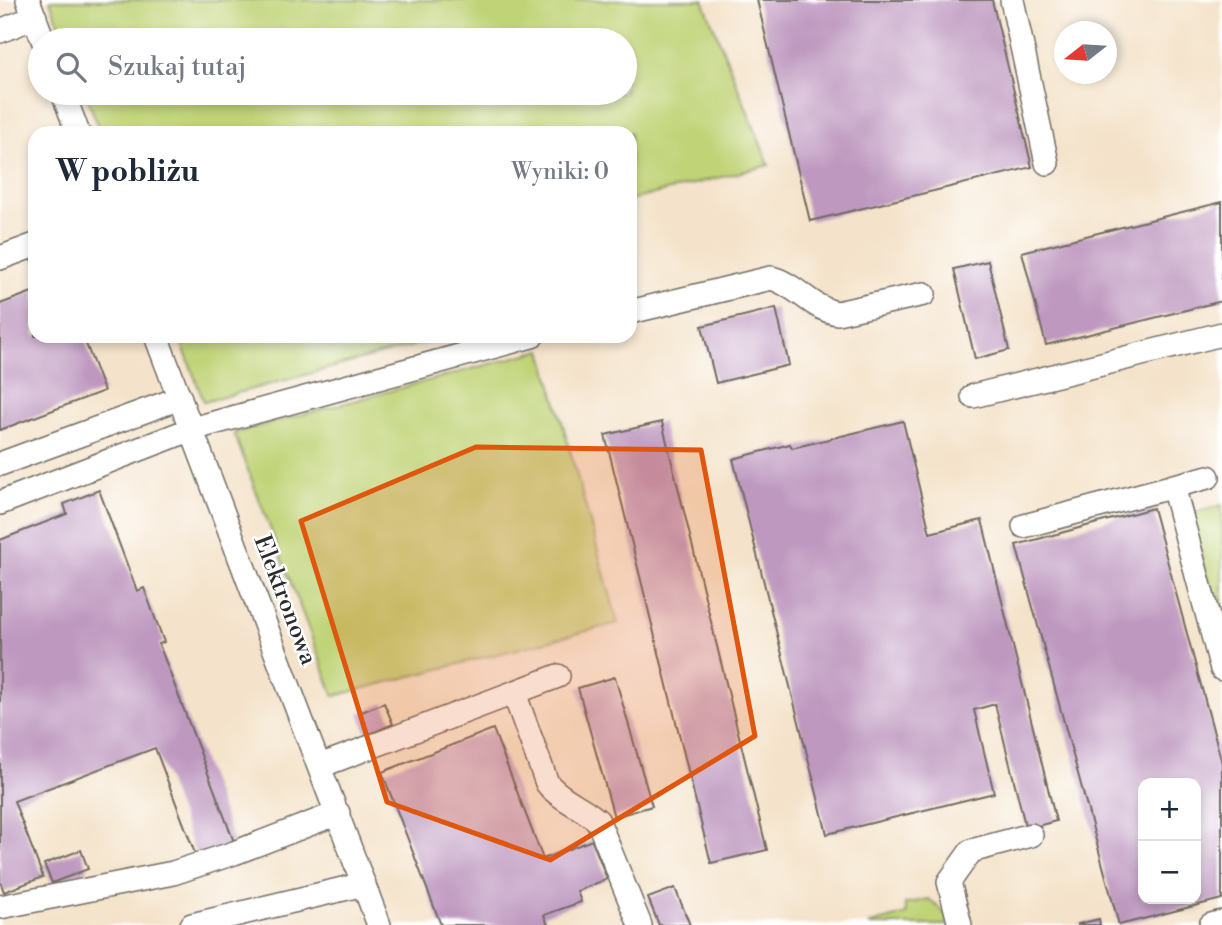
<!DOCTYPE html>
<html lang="pl">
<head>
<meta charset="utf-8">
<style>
  body { margin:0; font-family:"Libre Bodoni",serif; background:#f2f2f3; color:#1f2937 }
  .controls { position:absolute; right:21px; bottom:21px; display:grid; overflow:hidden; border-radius:14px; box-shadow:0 4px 10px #0003 }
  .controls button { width:63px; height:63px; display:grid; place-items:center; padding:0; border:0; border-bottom:2px solid #e0e1e3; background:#fff; color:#1f2937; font:35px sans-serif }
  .compass { position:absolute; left:1054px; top:21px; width:63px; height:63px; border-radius:50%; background:#fff; box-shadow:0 4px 10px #0003; rotate:253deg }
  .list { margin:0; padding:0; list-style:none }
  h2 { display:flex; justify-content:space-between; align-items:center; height:91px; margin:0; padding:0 28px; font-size:30px }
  h2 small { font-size:23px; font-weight:400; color:#747a83 }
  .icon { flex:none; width:38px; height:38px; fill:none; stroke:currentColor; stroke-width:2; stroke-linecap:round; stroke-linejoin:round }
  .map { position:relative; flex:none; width:1222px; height:925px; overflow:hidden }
  .search { position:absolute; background:#fff; box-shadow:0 4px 10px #0003; left:28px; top:28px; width:609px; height:77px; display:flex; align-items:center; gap:18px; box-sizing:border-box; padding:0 24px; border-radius:38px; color:#747a83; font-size:26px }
  .panel { position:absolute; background:#fff; box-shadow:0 4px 10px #0003; left:28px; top:126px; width:609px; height:217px; border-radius:21px }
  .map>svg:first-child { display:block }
  .green { fill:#c0d376; stroke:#767f50; stroke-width:2 }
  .building { fill:#be98bf; fill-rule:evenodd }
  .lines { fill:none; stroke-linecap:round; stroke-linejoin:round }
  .minor-casing { stroke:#716b63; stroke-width:26 }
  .minor { stroke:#fff; stroke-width:23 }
  .marked { fill:#df570e; fill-opacity:0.2; stroke:#df570e; stroke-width:5; stroke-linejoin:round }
  .labels { text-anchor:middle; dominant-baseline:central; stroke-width:5; stroke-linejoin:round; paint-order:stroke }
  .street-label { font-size:24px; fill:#2b2b2b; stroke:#fff }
</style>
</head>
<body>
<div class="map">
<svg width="1222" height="925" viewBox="0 0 1222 925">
  <rect width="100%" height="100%" fill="#fff"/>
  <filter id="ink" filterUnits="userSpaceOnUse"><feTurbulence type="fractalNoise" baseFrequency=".0143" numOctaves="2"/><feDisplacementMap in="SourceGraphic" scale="14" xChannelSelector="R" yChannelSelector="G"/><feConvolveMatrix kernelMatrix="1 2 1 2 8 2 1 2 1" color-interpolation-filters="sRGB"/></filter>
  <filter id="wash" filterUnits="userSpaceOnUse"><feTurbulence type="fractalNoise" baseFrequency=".00686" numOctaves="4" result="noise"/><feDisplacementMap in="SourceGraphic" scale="28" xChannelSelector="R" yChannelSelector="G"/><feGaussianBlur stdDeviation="1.57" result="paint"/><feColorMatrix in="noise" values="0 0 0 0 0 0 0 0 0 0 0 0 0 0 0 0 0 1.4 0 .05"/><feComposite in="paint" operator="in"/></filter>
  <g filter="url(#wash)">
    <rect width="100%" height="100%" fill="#f4e3ca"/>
    <path class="green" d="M 50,0 L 703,0 L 769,165 L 630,200 L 630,133 L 101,133 L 85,93 L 625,93 L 625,40 L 65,40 Z
      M 179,336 L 449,336 L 204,402 Z
      M 542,350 L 618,623 L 334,696 L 234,433 Z
      M 1222,505 L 1222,634 L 1190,513 Z
      M 929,899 L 948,916 L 951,925 L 867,925 L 907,914 L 905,904 Z"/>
    <g id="blocks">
      <path class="building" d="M 757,0 L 992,0 L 1032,167 L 810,221 Z
        M 1222,202 L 1222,301 L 1046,345 L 1022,252 Z
        M 988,261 L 1009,350 L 975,359 L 954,269 Z
        M 35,291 L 35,336 L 83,336 L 104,391 L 0,430 L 0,304 Z
        M 776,308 L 789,365 L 716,383 L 702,326 Z
        M 903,421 L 930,533 L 982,520 L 1056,821 L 1026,829 L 995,704 L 974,710 L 994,793 L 827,834 L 733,459 L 790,444 L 792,448 Z
        M 662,422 L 767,850 L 711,863 L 605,435 Z
        M 99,490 L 137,591 L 144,588 L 164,642 L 159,644 L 234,842 L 196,856 L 155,748 L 14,801 L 43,877 L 4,892 L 0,881 L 0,540 L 67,514 L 64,504 Z
        M 1153,508 L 1222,763 L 1222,899 L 1119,925 L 1016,545 ZM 1143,783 L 1196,783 L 1196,899 L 1143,899 Z
        M 615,677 L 652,806 L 614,817 L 578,688 Z
        M 384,703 L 393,724 L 368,735 L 359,713 Z
        M 493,729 L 543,859 L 592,840 L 607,879 L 577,891 L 581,902 L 544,915 L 548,925 L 441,925 L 382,772 Z
        M 81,850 L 88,869 L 52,883 L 44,864 Z
        M 675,888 L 690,925 L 659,925 L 648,898 Z
        M 1099,919 L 1100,925 L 1078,925 L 1078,924 Z"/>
    </g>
  </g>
  <g filter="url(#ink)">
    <use href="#blocks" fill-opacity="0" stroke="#716b63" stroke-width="2"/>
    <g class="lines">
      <defs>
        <path id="minor" d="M 28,0 L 43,40
          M 1012,0 L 1047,163
          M 0,31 L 35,17
          M 63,93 L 78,133
          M 0,258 L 35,245
          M 630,312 L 771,278 C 796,284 812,309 837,313 L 924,294
          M 156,336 L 379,925
          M 973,396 L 1222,334
          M 0,464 L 180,398
          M 1173,486 L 1222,669
          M 0,503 L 192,429 L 532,336
          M 1024,526 L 1208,477
          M 514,693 L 547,783 C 560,800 583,807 598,821 L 640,925
          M 320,766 L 558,676
          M 0,907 L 173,873 L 234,853 L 338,813
          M 192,925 L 364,884
          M 960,925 L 949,882 L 971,851 L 1031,835
          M 1211,925 L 1222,922"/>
      </defs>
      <use href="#minor" class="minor-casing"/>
      <use href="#minor" class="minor"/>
    </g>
  </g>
  <path class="marked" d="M 476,447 L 701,450 L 755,736 L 550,860 L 387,802 L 301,521 Z"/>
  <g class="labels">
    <g class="street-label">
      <text transform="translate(285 600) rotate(69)">Elektronowa</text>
    </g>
  </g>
</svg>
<div class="controls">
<button>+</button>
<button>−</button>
</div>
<svg class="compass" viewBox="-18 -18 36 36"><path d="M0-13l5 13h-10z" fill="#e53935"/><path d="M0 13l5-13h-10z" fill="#747a83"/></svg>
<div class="search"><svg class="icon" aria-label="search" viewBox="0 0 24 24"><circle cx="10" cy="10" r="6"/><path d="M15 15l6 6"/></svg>Szukaj tutaj</div>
<section class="panel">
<h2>W pobliżu<small>Wyniki: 0</small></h2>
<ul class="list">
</ul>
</section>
</div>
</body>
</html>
